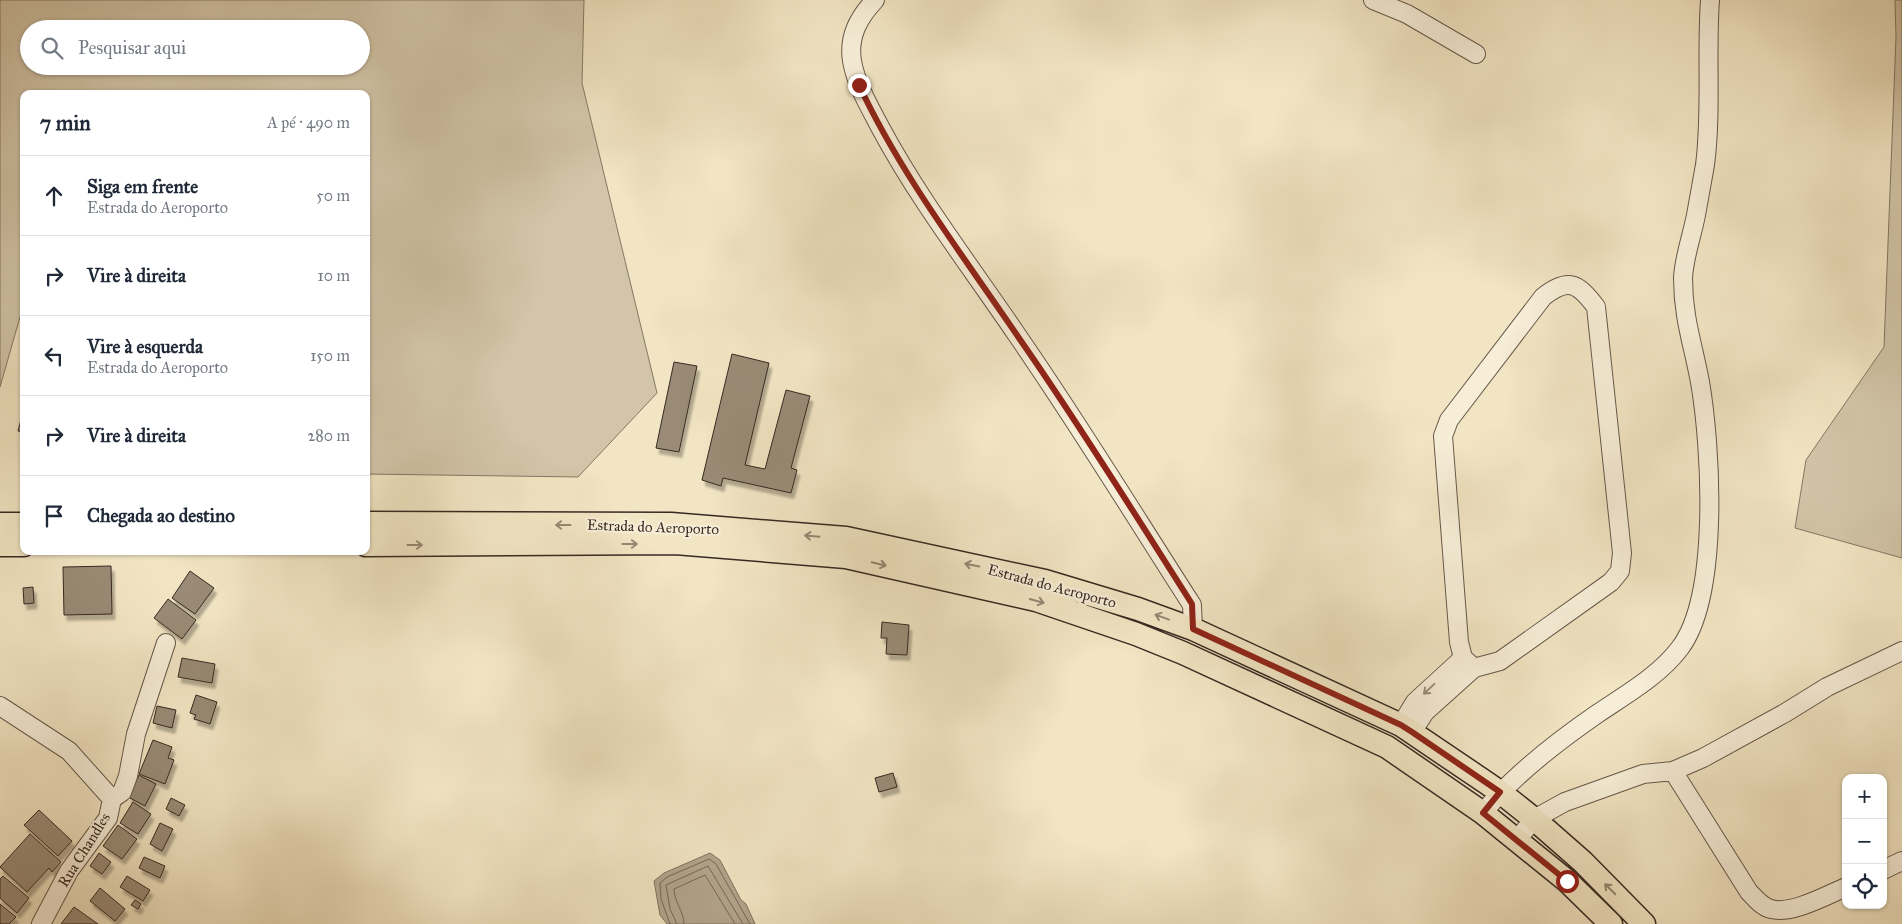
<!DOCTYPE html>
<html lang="pt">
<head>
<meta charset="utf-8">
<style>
  body { margin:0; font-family:"IM FELL Great Primer",serif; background:#f2f2f3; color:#1f2937 }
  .controls { position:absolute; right:15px; bottom:15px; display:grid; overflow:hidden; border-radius:10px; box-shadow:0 1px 4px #0004 }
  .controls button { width:45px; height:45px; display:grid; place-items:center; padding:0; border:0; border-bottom:1px solid #e0e1e3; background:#fff; color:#1f2937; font:25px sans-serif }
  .stop { position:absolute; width:15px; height:15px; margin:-11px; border:4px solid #8f2418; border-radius:50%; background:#fff }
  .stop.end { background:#8f2418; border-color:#fff; box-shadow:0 1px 5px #0008 }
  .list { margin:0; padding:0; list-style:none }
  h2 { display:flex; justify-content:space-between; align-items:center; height:65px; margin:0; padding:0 20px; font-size:21px }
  h2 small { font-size:16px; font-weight:400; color:#747a83 }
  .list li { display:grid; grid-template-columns:32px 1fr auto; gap:15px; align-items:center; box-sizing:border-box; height:80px; padding:0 20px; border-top:1px solid #e0e1e3 }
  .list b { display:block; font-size:19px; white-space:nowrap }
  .list p { margin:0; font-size:16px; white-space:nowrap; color:#747a83 }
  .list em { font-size:16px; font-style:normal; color:#747a83 }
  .icon { flex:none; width:28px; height:28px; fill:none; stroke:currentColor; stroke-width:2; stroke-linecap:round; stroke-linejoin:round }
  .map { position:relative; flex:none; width:1902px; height:924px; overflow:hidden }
  .search { position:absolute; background:#fff; box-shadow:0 1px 4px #0004; left:20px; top:20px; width:350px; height:55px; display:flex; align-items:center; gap:12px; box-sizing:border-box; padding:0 18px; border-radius:28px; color:#747a83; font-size:19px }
  .panel { position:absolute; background:#fff; box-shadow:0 1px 4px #0004; left:20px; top:90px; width:350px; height:465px; border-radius:10px }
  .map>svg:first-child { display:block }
  .green { fill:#d2c5a8; stroke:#857765; fill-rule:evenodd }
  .water { fill:#b3a58c; stroke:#827362 }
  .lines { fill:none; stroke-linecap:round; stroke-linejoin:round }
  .shore { stroke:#766757; stroke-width:1 }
  .building { fill:#998b76; stroke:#382922; filter:url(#shadow) }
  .minor-casing { stroke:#66584a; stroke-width:20 }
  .major-casing { stroke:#382922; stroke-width:25 }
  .minor { stroke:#f7eed8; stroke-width:18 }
  .major { stroke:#f2e5c3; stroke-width:22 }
  .oneway { stroke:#958772 }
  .oneway2 { stroke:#988c7d }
  .route { stroke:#8f2418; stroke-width:6 }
  .labels { text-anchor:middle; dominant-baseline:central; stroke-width:4; stroke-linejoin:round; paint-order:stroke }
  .street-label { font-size:15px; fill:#382922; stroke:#f7eed8 }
</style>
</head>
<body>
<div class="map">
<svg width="1902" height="924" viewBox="0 0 1902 924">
  <defs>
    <filter id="shadow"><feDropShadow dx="3" dy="5.5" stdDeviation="1" flood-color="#0004"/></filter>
  </defs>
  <rect width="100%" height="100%" fill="#f2e5c3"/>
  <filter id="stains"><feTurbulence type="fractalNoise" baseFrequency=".004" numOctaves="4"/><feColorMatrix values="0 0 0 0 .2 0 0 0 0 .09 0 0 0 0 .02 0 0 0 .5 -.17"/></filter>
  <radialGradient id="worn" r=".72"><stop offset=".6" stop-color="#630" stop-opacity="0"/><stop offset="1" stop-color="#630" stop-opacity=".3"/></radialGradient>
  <path class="green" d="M 0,0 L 584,0 L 582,83 L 657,393 L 578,477 L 366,474 L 366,94 L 24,94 L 24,303 L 0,387 ZM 29,29 L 361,29 L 361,66 L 29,66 Z
    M 1895,0 L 1902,0 L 1902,558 L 1795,528 L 1806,460 L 1884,347 L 1896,37 Z"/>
  <path class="water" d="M 710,853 L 720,860 L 741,900 L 746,904 L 755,924 L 667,924 L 660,915 L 654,881 L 664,873 Z"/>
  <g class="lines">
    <path class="shore" d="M 670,924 L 661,899 L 660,883 L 667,877 L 709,859 L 716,864 L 750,924
      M 677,924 L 670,909 L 666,885 L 708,866 L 743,924
      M 684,924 C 684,911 674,902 674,889 L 705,875 L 735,924"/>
  </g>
  <path class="building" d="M 732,354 L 769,363 L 745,465 L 765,469 L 786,390 L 810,396 L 791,468 L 797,470 L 791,493 L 723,478 L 721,486 L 702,480 Z
    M 674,362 L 697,366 L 679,452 L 656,448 Z
    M 24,408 L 24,432 L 18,431 Z
    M 111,566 L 112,614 L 64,615 L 63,567 Z
    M 190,571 L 214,588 L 195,614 L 172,598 Z
    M 33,587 L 34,603 L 24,604 L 23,588 Z
    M 168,599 L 196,620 L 182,639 L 154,618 Z
    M 882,622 L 909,625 L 907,655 L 886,654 L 887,638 L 881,638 Z
    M 182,658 L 215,664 L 212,683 L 178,677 Z
    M 196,695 L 217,702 L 210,724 L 194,719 L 196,715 L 190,713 Z
    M 157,706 L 176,710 L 172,728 L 153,723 Z
    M 153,740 L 172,747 L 168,758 L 174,760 L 165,784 L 139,774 Z
    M 893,773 L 897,787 L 879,792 L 875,778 Z
    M 139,775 L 156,784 L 145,806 L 128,797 Z
    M 171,798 L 185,805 L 179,816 L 166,809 Z
    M 133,802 L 151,814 L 138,834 L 120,823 Z
    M 39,810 L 72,841 L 58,856 L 24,825 Z
    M 160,823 L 173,829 L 162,851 L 150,844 Z
    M 118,825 L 137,839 L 122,859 L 103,846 Z
    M 30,834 L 61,862 L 52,872 L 49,868 L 27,892 L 0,867 Z
    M 99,853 L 111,862 L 102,874 L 90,866 Z
    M 144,857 L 165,866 L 160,878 L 139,868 Z
    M 3,876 L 29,898 L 17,913 L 0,898 L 0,879 Z
    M 127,876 L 150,890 L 143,901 L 120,887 Z
    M 100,888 L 125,909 L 115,921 L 90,901 Z
    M 135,900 L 141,904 L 138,909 L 131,905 Z
    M 0,904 L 16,917 L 9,924 L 0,924 Z
    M 74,907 L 98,924 L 61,924 Z"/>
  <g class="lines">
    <defs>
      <path id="minor" d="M 875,0 C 859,17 848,36 852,61 C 856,84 869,106 880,127 C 919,200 971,267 1017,335 C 1078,423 1134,515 1192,605 L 1193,629
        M 1373,0 L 1407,14 L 1476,54
        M 0,706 L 69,751 L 112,799
        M 1401,725 L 1415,702 L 1463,658
        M 1412,732 L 1425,712 L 1474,668 L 1500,661 L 1611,582 L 1620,571 L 1622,553 L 1596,307 C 1578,283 1568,277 1543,297 L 1449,420 L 1443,436 L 1459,642 L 1463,658 L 1474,668
        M 1673,771 L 1749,892 C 1756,899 1762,907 1771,909 C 1791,915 1827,895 1846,887
        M 112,799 L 122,792 L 128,776 L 136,734 L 166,643
        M 1483,813 C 1512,776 1558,741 1597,714 C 1625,695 1659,676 1680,648 C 1720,595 1711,446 1700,382 C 1693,344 1683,318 1683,278 C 1684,257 1692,236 1696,215 C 1699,199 1702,182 1705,165 C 1712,111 1706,55 1710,0
        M 1516,841 L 1534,819 L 1565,802 L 1643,774 L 1673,771 L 1703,758 L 1785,713 L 1827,687 L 1902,651
        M 1883,870 L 1902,861
        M 41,924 L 69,871 L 108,818 L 112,799"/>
      <path id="major" d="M 366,523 L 671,524 L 846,538 L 1045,581 L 1138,609 L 1193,629 L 1401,725 L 1500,792 L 1534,819 L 1583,862 L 1644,924
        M 0,524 L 24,524
        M 0,545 L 24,545
        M 366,545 L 675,543 L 846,557 L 1036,600 L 1136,634 L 1183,653 L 1387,747 L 1483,813 L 1567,881 L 1611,924"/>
    </defs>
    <use href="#minor" class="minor-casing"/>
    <use href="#major" class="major-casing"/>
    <use href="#minor" class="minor"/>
    <use href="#major" class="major"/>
  </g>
  <defs><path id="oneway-shaft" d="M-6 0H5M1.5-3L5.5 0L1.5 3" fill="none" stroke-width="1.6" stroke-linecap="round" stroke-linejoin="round" transform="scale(1.25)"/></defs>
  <g class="oneway">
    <use href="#oneway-shaft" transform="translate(563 525) rotate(180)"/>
    <use href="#oneway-shaft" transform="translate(812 536) rotate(-175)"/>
    <use href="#oneway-shaft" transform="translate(630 544)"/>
    <use href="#oneway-shaft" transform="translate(415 545)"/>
    <use href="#oneway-shaft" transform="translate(879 564) rotate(13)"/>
    <use href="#oneway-shaft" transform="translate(972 565) rotate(-168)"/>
    <use href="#oneway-shaft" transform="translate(1037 601) rotate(16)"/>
    <use href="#oneway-shaft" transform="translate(1162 617) rotate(-160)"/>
    <use href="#oneway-shaft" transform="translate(1610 889) rotate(-135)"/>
  </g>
  <use class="oneway2" href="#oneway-shaft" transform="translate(1429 689) rotate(137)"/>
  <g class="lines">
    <path class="route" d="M 859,85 C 902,177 965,258 1021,341 C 1081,427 1136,516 1192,604 L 1193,629 L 1401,725 L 1412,732 L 1500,792 L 1483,813 L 1567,881"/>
  </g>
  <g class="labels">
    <g class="street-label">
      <text transform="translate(653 527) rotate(2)">Estrada do Aeroporto</text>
      <text transform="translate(1052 586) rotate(15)">Estrada do Aeroporto</text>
      <text transform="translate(84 850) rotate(-58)">Rua Chandles</text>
    </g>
  </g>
  <rect width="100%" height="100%" filter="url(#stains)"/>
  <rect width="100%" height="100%" fill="url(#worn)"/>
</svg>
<div class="controls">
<button>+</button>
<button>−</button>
<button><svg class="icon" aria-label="locate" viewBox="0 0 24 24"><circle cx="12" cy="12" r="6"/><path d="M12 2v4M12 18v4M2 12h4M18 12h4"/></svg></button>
</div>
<div class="stop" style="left:1567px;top:881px"></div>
<div class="stop end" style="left:859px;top:85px"></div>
<div class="search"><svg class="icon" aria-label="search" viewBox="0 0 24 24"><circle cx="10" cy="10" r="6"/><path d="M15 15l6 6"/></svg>Pesquisar aqui</div>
<section class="panel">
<h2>7 min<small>A pé · 490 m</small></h2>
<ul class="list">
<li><svg class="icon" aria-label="ahead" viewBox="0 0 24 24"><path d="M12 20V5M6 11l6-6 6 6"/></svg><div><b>Siga em frente</b><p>Estrada do Aeroporto</p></div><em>50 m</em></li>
<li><svg class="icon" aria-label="right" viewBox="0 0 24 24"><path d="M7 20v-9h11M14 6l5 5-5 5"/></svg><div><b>Vire à direita</b></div><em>10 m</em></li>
<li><svg class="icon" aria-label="left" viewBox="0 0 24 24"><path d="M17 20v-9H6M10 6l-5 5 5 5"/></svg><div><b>Vire à esquerda</b><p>Estrada do Aeroporto</p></div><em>150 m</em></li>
<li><svg class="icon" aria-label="right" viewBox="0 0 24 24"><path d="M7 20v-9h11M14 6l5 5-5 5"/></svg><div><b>Vire à direita</b></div><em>280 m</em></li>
<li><svg class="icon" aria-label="arrive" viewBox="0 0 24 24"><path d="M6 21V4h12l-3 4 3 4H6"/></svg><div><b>Chegada ao destino</b></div></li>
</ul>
</section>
</div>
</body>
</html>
